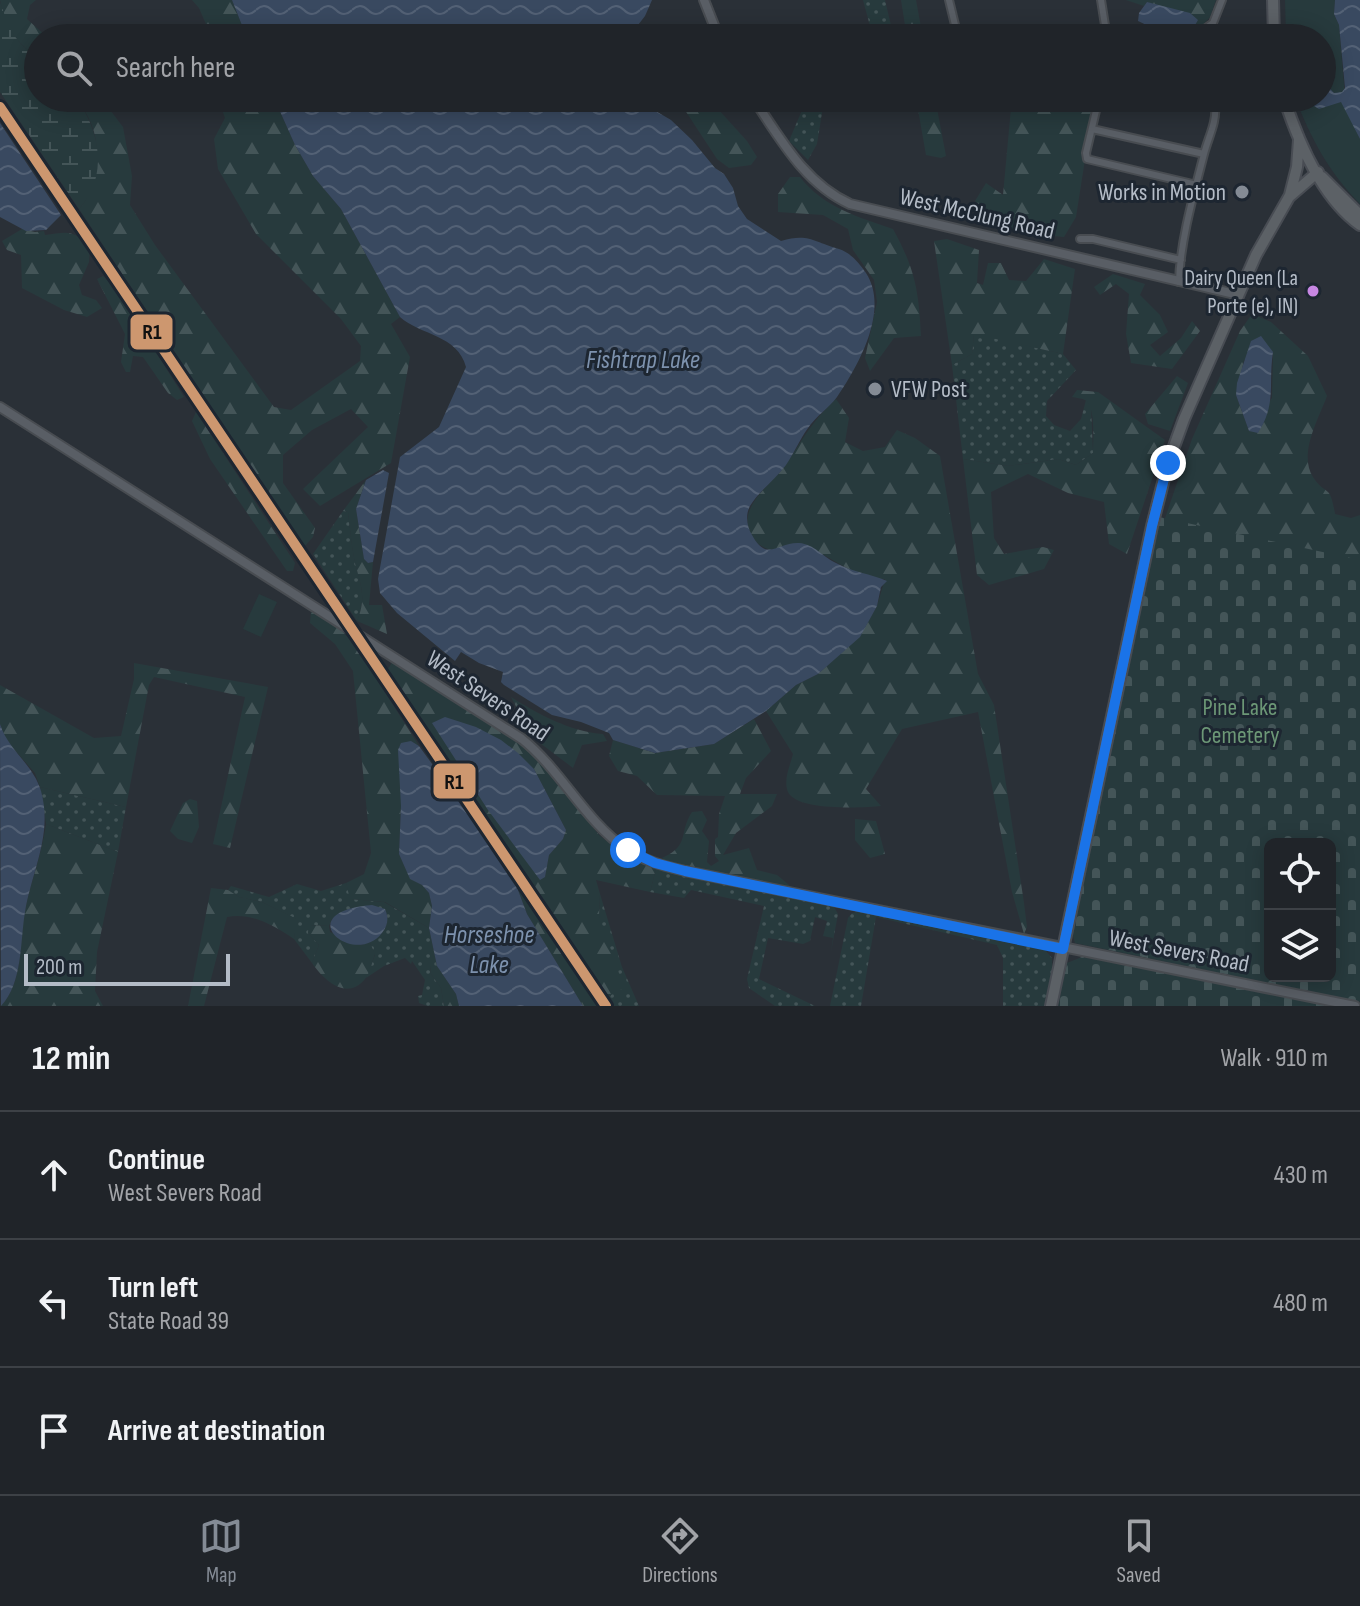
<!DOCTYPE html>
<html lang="en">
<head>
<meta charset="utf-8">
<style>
  body { margin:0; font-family:"Sofia Sans Condensed",sans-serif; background:#2d3035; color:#f1f3f6 }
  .controls { position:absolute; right:24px; bottom:24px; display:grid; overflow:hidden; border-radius:12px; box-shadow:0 4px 20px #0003 }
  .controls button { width:72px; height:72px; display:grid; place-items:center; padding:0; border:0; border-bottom:2px solid #3d4146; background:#202429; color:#f1f3f6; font:40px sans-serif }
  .scale { position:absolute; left:24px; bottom:20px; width:206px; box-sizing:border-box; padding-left:8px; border:4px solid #b4bcc7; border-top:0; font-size:22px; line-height:28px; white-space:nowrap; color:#b4bcc7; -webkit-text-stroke:6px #1d2631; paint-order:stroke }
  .stop { position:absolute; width:24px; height:24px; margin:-18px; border:6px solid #1a73e8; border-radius:50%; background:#fff }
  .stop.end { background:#1a73e8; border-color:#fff; box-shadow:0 2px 8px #0008 }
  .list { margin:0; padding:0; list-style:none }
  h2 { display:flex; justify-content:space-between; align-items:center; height:104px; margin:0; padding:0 32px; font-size:34px }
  h2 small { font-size:26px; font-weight:400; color:#a2a4a8 }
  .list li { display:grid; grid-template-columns:52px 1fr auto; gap:24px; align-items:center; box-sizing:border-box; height:128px; padding:0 32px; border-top:2px solid #3d4146 }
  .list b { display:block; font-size:30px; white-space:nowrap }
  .list p { margin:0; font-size:26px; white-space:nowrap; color:#a2a4a8 }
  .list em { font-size:26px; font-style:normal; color:#a2a4a8 }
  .icon { flex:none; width:44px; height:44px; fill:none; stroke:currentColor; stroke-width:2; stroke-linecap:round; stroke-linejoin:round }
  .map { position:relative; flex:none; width:1360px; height:1006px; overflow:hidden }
  .search { position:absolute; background:#202429; box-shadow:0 4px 20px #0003; left:24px; right:24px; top:24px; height:88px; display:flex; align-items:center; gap:20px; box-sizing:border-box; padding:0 28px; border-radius:44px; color:#a2a4a8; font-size:30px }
  .sheet { height:488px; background:#202429 }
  nav { display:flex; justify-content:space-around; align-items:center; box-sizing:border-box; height:112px; border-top:2px solid #3d4146; background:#202429; font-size:22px; color:#a2a4a8 }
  nav a { display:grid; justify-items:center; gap:4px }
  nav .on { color:#848b95 }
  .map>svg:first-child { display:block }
  .grass { fill:url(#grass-dots) }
  .forest { fill:url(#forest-firs); fill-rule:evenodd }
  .wetland { fill:url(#wetland-marsh) }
  .cemetery { fill:url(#cemetery-stones); fill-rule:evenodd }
  .park { fill:#273a3d }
  .water { fill:url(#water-waves) }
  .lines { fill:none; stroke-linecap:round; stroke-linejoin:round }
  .minor-casing { stroke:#484c51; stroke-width:10 }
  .tertiary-casing { stroke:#484c51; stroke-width:12 }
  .primary-casing { stroke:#484c53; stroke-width:14 }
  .minor { stroke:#595e65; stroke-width:6 }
  .tertiary { stroke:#595e65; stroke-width:8 }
  .primary { stroke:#5c6166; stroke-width:10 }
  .rail-1-casing { stroke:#1d2631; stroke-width:16 }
  .rail-1 { stroke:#cd976f; stroke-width:10 }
  .route { stroke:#1a73e8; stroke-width:10 }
  .poi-dot { fill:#848b95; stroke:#1d2631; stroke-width:3 }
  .bus-dot { fill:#c787e3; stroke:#1d2631; stroke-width:3 }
  .labels { text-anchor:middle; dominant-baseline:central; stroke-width:6; stroke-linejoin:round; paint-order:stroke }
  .bus-label { font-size:22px; fill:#b4bcc7; stroke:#1d2631; text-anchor:end }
  .poi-label { font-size:24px; fill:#b4bcc7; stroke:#1d2631; text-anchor:end }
  .street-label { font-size:24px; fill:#b4bcc7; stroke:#1d2631 }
  .park-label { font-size:24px; fill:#6c9776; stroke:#1d2631 }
  .water-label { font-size:26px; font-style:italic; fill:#7d92ae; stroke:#1d2631 }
  .line-badge { stroke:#1d2631; stroke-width:3 }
  .pale-badge-label { font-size:22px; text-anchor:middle; font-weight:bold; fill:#111 }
</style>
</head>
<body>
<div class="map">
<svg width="1360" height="1006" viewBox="0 0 1360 1006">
  <defs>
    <pattern id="grass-dots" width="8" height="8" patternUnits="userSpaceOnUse" patternTransform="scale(2)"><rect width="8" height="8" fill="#273a3d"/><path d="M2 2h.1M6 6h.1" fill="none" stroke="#445558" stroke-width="1.8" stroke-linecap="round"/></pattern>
    <pattern id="forest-firs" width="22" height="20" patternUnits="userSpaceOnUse" patternTransform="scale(2)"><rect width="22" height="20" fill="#273a3d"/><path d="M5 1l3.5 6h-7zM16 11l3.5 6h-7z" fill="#445558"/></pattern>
    <pattern id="wetland-marsh" width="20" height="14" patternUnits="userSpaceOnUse" patternTransform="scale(2)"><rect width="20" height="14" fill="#273a3d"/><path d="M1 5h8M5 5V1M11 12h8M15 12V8" fill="none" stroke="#445558"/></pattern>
    <pattern id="cemetery-stones" width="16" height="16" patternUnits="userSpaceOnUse" patternTransform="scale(2)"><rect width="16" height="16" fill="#273a3d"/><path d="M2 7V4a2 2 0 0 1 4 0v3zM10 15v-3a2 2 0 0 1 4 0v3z" fill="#445558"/></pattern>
    <pattern id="water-waves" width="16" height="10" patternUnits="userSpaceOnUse" patternTransform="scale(2)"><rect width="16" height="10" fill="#394960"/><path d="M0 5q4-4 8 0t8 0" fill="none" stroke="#536175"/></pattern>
  </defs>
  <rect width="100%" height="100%" fill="#2a3037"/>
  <path class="grass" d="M 863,0 L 885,0 L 894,38 L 860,38 L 870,26 Z
    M 807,98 L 830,98 L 823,107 L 817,144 L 808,160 L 789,141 Z
    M 974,333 L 1063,354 L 1076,370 L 1047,401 L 1046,416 L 1054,425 L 1070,431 L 1081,419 L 1086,400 L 1091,406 L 1093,453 L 1076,465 L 1058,459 L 1008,466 L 963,459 L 952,365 L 972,354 Z
    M 343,511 L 348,512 C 350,527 351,542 354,557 C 359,582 368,595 357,621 L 313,554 Z
    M 40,787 L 126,807 L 118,852 L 46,824 Z
    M 656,869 L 834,907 L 838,914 L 831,952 L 833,938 L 823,936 L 827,921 L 815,917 L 810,941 L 803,944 L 768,938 L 759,979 L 815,1006 L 775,1006 L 749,988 L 747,979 L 764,906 L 691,890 L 684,898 L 650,892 Z
    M 346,883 L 351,899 L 384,902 L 429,928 L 437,966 L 430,966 L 431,974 L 441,988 L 444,1006 L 427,1006 L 419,1003 L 418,996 L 422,995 L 425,980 L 412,961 L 411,964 L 405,958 L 384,966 L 366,978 L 375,955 L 369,941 C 382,936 388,928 387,914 L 332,919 L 329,926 L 310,925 L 308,933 L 319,945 L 312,963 L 294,939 L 296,919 L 262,902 L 239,897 L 228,890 L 231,886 L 269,897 L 297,884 L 321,891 Z
    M 600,894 L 622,967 L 639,1006 L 613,1006 L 608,1000 L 611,995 L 599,916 Z
    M 861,911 L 1045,950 L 1052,958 L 1052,972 L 1045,1006 L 1003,1006 L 1003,958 L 997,945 L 876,917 L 861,1006 L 830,1006 L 848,918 L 852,913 Z"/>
  <path class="forest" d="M 0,0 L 36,0 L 30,5 L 27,19 L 48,38 L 38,38 L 38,57 C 15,43 6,26 0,0 Z
    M 192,0 L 232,0 L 247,38 L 212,38 L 199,8 Z
    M 901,0 L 916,0 L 923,38 L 907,38 Z
    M 1126,0 L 1216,0 L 1210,17 L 1199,29 L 1194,27 L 1198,20 L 1147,2 L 1144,6 Z
    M 76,98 L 101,98 L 123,127 L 132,176 L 130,205 L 155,245 L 274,407 L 291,410 L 360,361 L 361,346 L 341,319 L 256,234 L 218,169 L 214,139 L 225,118 L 218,98 L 274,98 L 295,145 L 313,176 L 341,209 L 400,317 L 391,324 L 410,357 L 391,463 L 320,506 L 303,489 L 368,427 L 351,409 L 312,430 L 283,455 L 283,483 L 315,528 L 313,537 L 304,547 L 79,209 C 89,198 91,189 94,175 C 101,145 95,123 76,98 Z
    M 677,98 L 708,98 L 747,141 L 757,157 L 751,165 L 729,168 L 717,159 Z
    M 916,98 L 935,98 L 946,156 L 941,158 L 926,155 Z
    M 1000,98 L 1090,98 L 1094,102 L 1076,217 L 1064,237 C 1021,232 1005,235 975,201 L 986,183 L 1003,195 L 1011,108 Z
    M 790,177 L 800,177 C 823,207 858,217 893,229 C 915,269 919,291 921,336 L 894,338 L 870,371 L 865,358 L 877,302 L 874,280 L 853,250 L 848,229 L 823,215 L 778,212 L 778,194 Z
    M 22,229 L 35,232 L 44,231 L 45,235 C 67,232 74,229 90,248 L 89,262 L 79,285 L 82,295 L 96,300 L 102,308 L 87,317 L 64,310 L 22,288 L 21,255 L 7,250 L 2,241 Z
    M 947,239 L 979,250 L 977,283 L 983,285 L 988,263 L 1001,263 L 1009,280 L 1026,281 L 1044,259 L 1075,269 L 1063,354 L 974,334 L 972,354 L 952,365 L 934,241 Z
    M 1113,274 L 1145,284 L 1140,295 L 1160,315 L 1168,332 L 1150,345 L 1160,356 L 1181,338 L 1192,321 L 1200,331 L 1172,369 L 1131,363 L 1126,334 L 1129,294 L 1116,284 L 1100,295 L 1094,287 Z
    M 103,276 L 117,290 L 184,397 L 177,400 L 168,393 L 143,357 L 133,356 L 130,372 L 126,372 L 121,362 L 125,334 L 97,279 Z
    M 1252,314 L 1271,322 L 1308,356 L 1327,396 C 1319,418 1298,454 1313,477 C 1326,497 1330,482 1335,514 L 1351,518 L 1360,515 L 1360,566 L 1160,533 L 1192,439 L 1240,331 ZM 1273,352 L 1272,398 L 1249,431 L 1236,395 L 1244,360 Z
    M 1177,376 L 1188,383 L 1170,431 L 1148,424 L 1145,414 Z
    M 1077,390 L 1098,392 L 1165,440 L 1127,554 L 1109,544 L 1104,502 L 1068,493 L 1028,474 L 991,492 L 994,538 L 1004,554 L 1043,547 L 1054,550 L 1044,569 L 989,585 L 977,575 L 963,459 L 1008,466 L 1058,459 L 1076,465 L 1093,453 C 1093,441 1096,406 1085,400 C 1081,398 1076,398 1072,397 Z
    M 836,399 L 849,418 L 845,442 L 863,451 L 885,447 L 897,430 L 915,438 L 940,456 L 978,674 L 994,705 L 1024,903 L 1027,927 L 1024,934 L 1012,892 L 978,712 L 902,729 L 866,789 L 881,806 C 862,808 797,811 788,792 C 783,780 790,766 793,754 L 766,711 L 796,685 L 818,674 L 859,637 L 877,606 L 885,579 C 839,579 819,532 773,551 C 761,547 755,543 750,532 C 738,505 773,484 786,464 C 804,438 812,421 836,399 Z
    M 196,412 L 295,563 L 293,571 L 287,571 L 210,459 L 192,421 Z
    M 366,480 L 356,509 L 364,559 L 368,563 L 373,562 L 369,605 L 382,605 L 387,634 L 357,621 C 368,595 359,582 354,558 C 351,543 350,527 348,512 L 343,511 Z
    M 311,611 L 342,631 L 357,648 L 419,746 L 411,741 L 401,806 L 399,854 L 410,878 L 422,885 L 429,893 L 432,906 L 429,928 L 385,902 L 350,899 L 346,883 L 364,874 L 371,853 L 353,671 L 335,644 L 310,623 Z
    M 393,661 L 535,754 L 599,835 L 625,856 L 656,869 L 650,892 L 596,880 L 600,894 L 599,916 L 624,988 L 611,995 L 608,1000 L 388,669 ZM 534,769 L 566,830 L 563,839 L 549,855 L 545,876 Z
    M 134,663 L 268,687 L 230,848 L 213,844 L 245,697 L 154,677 L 149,685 L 126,807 L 40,787 L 35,773 L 4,738 L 0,724 L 0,685 L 94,738 L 121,736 L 134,679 Z
    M 511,697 C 538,714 571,732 603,734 L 607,741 L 582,745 L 573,768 L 532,737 Z
    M 754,719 L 771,751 L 746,778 L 740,794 L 777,794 L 772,806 L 736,833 L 723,855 L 749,848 L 757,870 L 777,875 L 794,889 L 666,862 L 662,858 C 691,845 678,833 692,812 L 702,811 L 707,820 L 702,831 L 709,841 L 707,862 L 711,866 L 719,861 L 715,856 L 715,839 L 718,837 L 719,814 L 725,796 L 657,795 L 637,776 L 618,771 L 609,756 L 613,740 L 655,753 L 714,744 Z
    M 190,799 L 197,801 L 199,827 L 192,843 L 178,839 L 170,831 L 183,803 Z
    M 855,819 L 876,821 L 885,854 L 870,858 L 855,840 Z
    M 46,824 L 118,852 L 97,952 L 95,991 L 103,1006 L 1,1006 C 24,982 19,940 25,910 C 31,881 42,854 46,824 Z
    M 512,874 L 597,1006 L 583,1006 L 527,914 Z
    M 211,888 L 228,890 L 239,897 L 262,902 L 297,919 L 294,939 C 274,926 252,912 227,917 L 204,1006 L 188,1006 Z
    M 309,925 L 329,926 L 330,932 L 362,945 L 369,941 L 375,954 C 372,962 370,973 365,979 C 346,1002 323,979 312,963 L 319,945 L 308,933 Z
    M 430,965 L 437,966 L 456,994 L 459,1006 L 444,1006 L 441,988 L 431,974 Z"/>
  <path class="wetland" d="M 0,2 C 9,27 14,43 38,57 L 38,98 L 76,98 C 100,130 109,177 79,209 L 0,92 Z"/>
  <path class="cemetery" d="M 1159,517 L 1360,560 L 1360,1002 L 1075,943 L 1072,932 ZM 1270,844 L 1330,844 L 1330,976 L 1270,976 Z
    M 1082,957 L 1333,1006 L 1058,1006 L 1067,963 Z"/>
  <path class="park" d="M 1285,0 L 1335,0 L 1334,14 L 1339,25 L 1346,109 L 1360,139 L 1360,204 C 1328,171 1312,140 1295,98 L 1322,98 L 1322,38 L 1286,38 Z
    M 259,594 L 277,602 L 261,637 L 243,629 Z"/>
  <path class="water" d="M 232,0 L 652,0 L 645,16 L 628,38 L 247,38 Z
    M 1335,0 L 1360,0 L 1360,139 L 1341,102 L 1319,109 L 1314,106 L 1311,98 L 1322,98 L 1322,80 L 1334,93 L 1342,92 L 1345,88 L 1339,25 L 1334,14 Z
    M 1147,2 L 1190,13 L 1198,20 L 1194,27 C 1170,34 1160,32 1138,21 L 1139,13 Z
    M 274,98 L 640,98 L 654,110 L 671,120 L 692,140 L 715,168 L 724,174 L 733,188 L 738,206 L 747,219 L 781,241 C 809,233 813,242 839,249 C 851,253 859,263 866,273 C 890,310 858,366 837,397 C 829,408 816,416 808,428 C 800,439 794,453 786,465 C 776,479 759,491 750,506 C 745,515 747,527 752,535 C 767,563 778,542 799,543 C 814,544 823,557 836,563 C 852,572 871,574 887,581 L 881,587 L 877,606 L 860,637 L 818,674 L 796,685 L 766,711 L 714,744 L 655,753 L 613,740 L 609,733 L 581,722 L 552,715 L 504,685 L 501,682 L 503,672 L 479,663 L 461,652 L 455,661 L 397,613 L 380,593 L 378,579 L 400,457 L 439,427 L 466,367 C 458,335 420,335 400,317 L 341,209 L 313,176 L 295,145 Z
    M 0,123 L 61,215 L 46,230 L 26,231 L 0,217 Z
    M 1261,336 L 1273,352 C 1268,384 1277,403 1258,433 L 1249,431 L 1236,395 L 1237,383 L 1251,341 Z
    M 383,470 L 389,473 L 373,562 L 368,563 L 364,559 L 356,509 L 366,480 Z
    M 445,717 L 476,727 L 501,740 L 518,753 L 534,769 L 566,830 L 563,839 L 549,855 L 545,877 L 540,880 L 488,810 L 432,723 Z
    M 0,724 C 8,750 33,764 41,791 C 53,835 32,870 25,912 C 20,941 23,983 1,1006 Z
    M 411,741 L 419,746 L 512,874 L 527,914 L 583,1006 L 459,1006 L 456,994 L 437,966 L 429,928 L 432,906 L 429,893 L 422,885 L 410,879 L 399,854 L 401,806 L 398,750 L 401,743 Z
    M 372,905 L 385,909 C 389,918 388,925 382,933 C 354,969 287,912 372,905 Z"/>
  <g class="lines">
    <defs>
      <path id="minor" d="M 949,0 L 956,29 L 991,38
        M 1101,0 L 1107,38
        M 1107,33 L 1115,32 L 1138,38
        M 1192,38 L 1213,23 L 1222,0
        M 1099,98 L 1086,153 L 1087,159 L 1197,185
        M 1092,129 L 1204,154
        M 1080,239 L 1093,239 L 1181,260
        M 1179,282 C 1180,242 1194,193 1204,154 C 1208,138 1217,122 1215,106 L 1185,98"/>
      <path id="tertiary" d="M 704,0 L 719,38
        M 753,98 C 780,138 804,183 850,204 L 1239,295
        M 0,407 L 522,739 C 562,771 584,820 626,849 C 644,861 665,866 685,871 L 1355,1006"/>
      <path id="primary" d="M 1273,0 L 1274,38
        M 1284,98 C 1298,141 1322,198 1360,225
        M 1322,177 L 1360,215
        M 1290,195 L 1297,167 L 1299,140
        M 1051,1006 L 1152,526 L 1168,463 L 1184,419 L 1256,255 L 1289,197 L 1318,172"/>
    </defs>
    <use href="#minor" class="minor-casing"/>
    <use href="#tertiary" class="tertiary-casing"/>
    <use href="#primary" class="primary-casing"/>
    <use href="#minor" class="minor"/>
    <use href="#tertiary" class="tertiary"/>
    <use href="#primary" class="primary"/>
    <defs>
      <path id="rail-1" d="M 0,107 L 606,1006"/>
    </defs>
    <use href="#rail-1" class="rail-1-casing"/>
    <use href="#rail-1" class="rail-1"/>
  </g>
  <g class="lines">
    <path class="route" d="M 628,850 L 655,863 L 685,871 L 1063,949 L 1152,526 L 1168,463"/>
  </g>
  <g class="poi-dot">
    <circle cx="1242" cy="192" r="8"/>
    <circle cx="875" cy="389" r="8"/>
  </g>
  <circle class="bus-dot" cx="1313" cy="291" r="7"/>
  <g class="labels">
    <g class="bus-label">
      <text x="1298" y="278">Dairy Queen (La<tspan x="1298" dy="28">Porte (e), IN)</tspan></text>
    </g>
    <g class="poi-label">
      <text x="1226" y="192">Works in Motion</text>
      <text x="891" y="389" text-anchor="start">VFW Post</text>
    </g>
    <g class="street-label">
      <text transform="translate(977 214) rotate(13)">West McClung Road</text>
      <text transform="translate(488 696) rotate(34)">West Severs Road</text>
      <text transform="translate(1179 951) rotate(11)">West Severs Road</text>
    </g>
    <g class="park-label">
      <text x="1240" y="707">Pine Lake<tspan x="1240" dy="28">Cemetery</tspan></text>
    </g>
    <g class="water-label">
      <text x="643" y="360">Fishtrap Lake</text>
      <text x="489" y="935">Horseshoe<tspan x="489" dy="30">Lake</tspan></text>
    </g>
  </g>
  <g class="line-badge">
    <rect x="129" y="313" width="45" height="38" rx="8" fill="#cd976f"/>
    <rect x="432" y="762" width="45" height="38" rx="8" fill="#cd976f"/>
  </g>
  <g class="pale-badge-label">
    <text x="152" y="339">R1</text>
    <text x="454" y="789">R1</text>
  </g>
</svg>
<div class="controls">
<button><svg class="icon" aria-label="locate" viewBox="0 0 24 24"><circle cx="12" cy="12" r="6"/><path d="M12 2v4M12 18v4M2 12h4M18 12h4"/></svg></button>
<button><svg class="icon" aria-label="layers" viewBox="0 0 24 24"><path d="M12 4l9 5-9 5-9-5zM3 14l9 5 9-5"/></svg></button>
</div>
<div class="scale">200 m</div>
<div class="stop" style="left:628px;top:850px"></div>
<div class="stop end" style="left:1168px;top:463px"></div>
<div class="search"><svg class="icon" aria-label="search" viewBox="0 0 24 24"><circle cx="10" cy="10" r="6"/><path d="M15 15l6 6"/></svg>Search here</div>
</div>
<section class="sheet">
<h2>12 min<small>Walk · 910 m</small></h2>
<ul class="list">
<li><svg class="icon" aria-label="ahead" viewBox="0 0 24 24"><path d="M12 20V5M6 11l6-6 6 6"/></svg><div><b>Continue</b><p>West Severs Road</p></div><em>430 m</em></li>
<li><svg class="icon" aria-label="left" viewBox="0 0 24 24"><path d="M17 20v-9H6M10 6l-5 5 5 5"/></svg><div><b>Turn left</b><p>State Road 39</p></div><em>480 m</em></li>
<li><svg class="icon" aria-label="arrive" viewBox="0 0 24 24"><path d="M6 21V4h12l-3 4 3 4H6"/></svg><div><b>Arrive at destination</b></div></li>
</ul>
</section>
<nav>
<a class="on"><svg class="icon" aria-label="map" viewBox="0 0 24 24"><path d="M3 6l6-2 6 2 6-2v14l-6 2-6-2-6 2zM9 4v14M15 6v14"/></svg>Map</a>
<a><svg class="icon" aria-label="directions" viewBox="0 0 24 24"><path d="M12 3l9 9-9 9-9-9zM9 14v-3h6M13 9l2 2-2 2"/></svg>Directions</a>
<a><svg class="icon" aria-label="saved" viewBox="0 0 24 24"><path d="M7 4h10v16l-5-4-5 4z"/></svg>Saved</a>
</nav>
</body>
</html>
